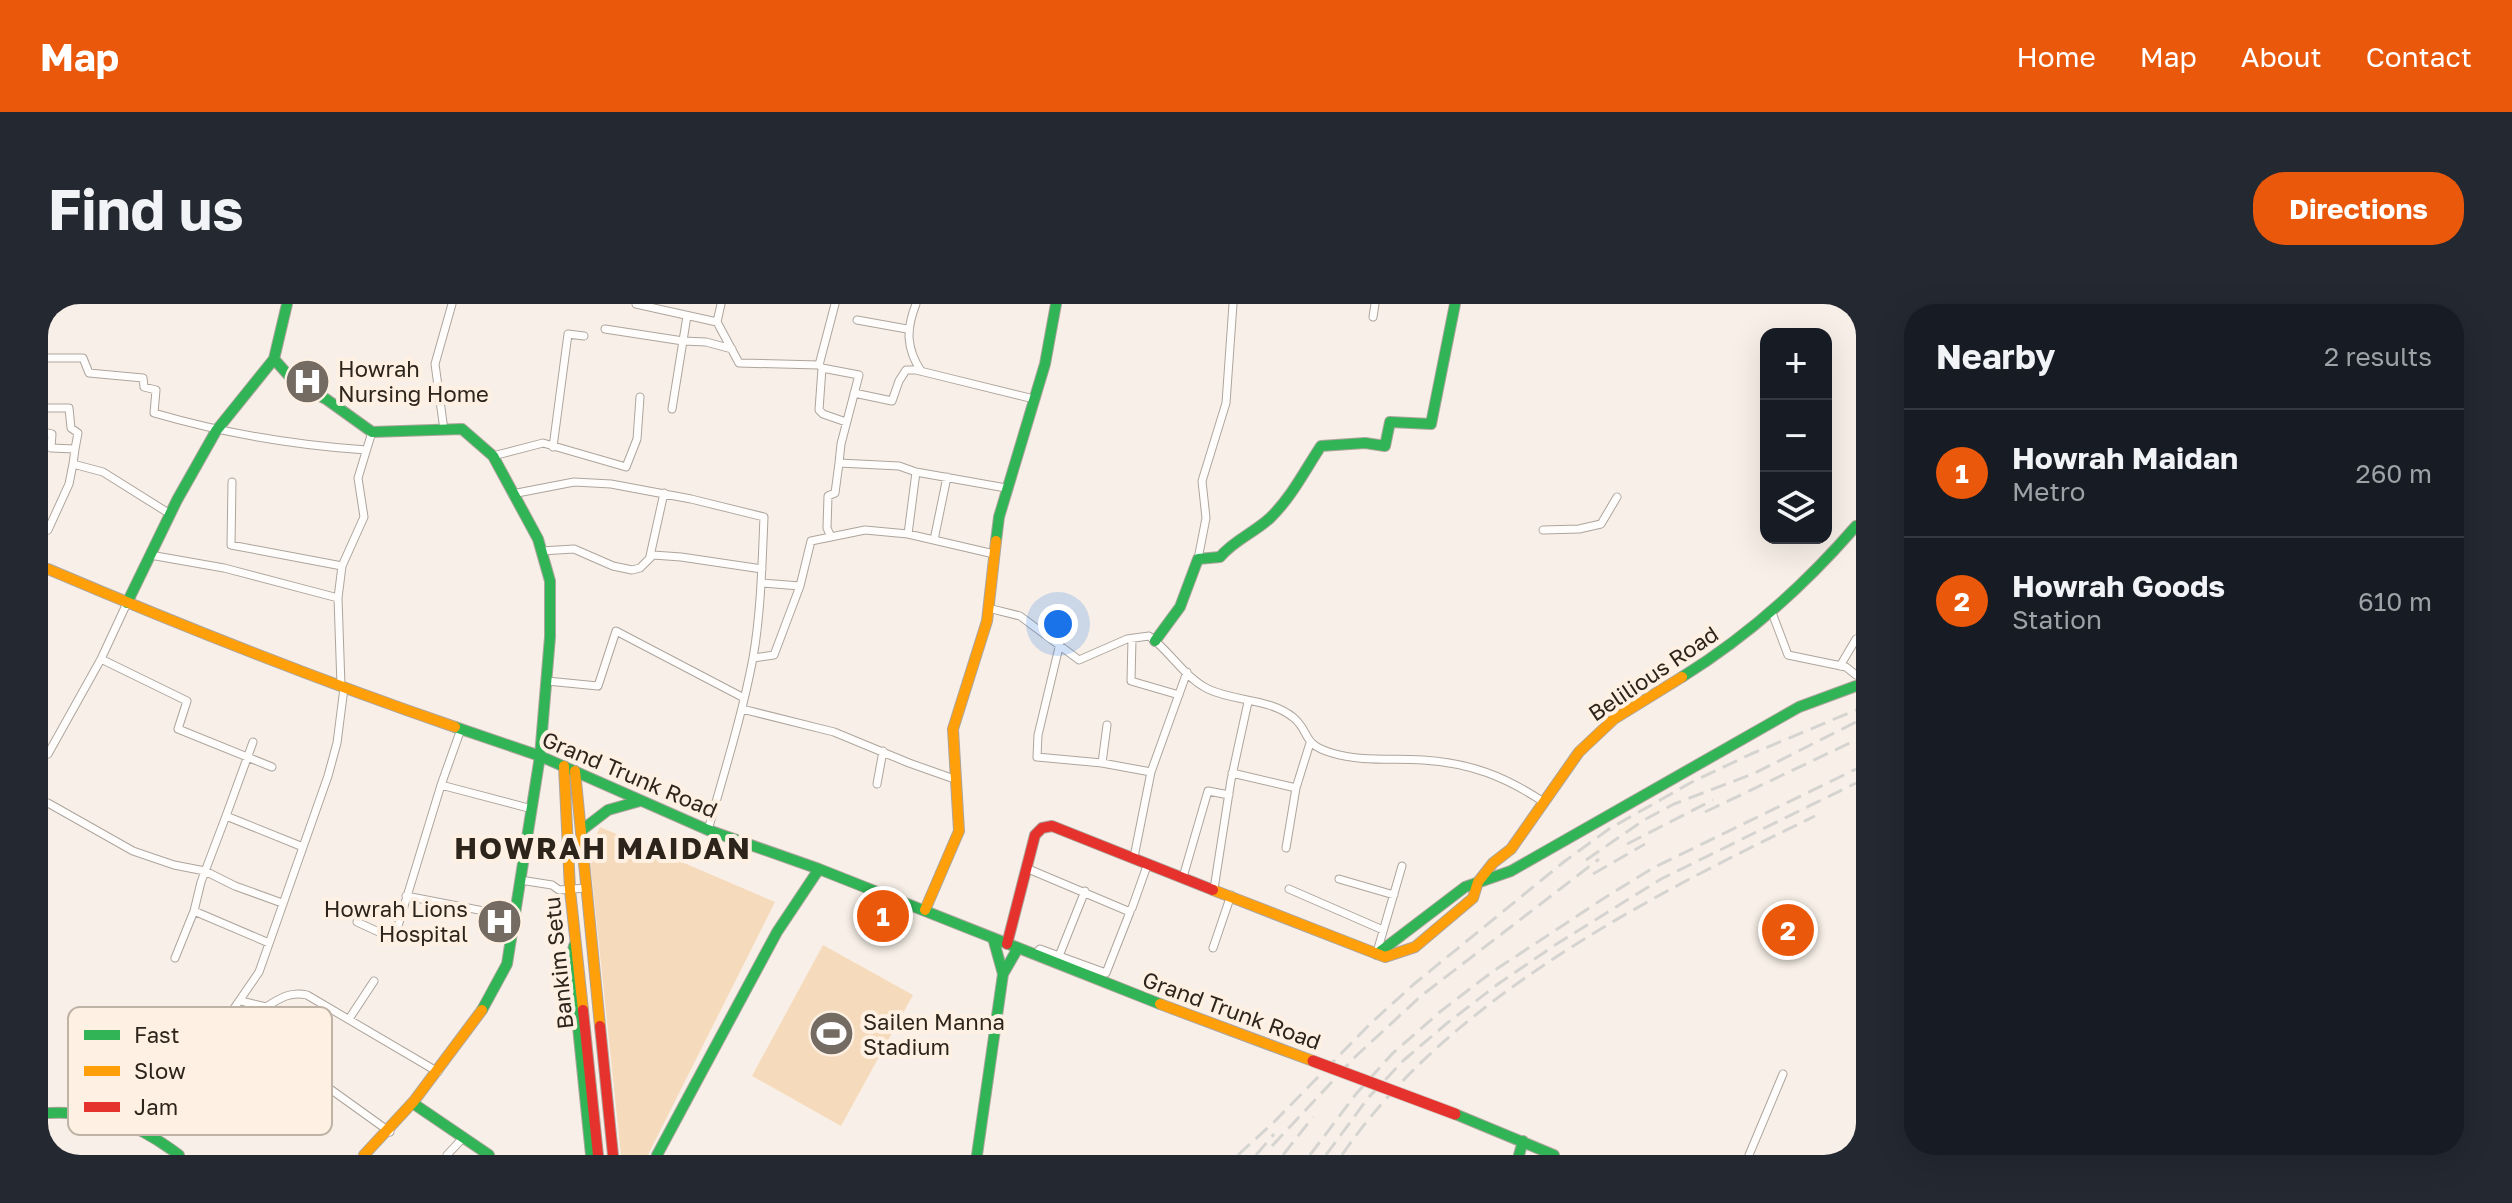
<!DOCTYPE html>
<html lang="en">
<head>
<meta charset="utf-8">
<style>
  body { margin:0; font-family:"Golos Text",sans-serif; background:#242831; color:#f1f3f6 }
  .controls { position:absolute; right:24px; top:24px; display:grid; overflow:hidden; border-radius:16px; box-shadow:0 8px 32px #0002 }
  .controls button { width:72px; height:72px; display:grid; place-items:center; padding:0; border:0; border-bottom:2px solid #363941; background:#171b24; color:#f1f3f6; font:40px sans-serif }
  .you { position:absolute; left:1010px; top:320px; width:28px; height:28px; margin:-20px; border:6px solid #fff; border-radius:50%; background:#1a73e8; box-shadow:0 0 0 12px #1a73e833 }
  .badge { display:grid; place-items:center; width:52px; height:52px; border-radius:50%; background:#ea580c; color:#fff; font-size:26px; font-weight:700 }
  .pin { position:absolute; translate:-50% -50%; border:4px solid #fff; box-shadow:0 2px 8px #0006 }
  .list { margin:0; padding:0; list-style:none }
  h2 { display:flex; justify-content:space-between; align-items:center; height:104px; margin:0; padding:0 32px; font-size:34px }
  h2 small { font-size:26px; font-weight:400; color:#9ea1a6 }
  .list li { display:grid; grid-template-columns:52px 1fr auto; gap:24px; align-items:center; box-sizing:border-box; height:128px; padding:0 32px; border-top:2px solid #363941 }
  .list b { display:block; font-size:30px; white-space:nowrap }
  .list p { margin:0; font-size:26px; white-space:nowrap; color:#9ea1a6 }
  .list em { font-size:26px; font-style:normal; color:#9ea1a6 }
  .icon { flex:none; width:44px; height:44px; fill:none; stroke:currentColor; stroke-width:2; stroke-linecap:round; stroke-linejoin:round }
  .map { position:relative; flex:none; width:1808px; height:851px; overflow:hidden; border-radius:32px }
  header { display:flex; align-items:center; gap:48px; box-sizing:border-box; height:112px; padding:0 40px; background:#ea580c; color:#fff }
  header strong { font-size:38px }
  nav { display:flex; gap:44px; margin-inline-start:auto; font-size:28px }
  .intro { display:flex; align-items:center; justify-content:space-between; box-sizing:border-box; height:192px; padding:0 48px }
  h1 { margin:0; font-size:56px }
  .button { padding:20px 36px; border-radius:32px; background:#ea580c; color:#fff; font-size:28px; font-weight:700 }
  main { display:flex; gap:48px; padding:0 48px }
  aside { flex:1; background:#171b24; border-radius:32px; box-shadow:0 8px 32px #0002 }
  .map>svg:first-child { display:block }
  .green { fill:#f6dabc }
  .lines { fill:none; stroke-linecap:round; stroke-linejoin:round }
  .street-casing { stroke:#ada59d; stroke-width:9 }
  .fast-casing { stroke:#ada59d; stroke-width:12 }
  .slow-casing { stroke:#ada59d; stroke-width:12 }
  .jam-casing { stroke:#ada59d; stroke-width:12 }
  .street { stroke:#fefdfc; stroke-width:7 }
  .fast { stroke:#30b455; stroke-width:10 }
  .slow { stroke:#ff9f0a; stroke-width:10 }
  .jam { stroke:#e5322d; stroke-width:10 }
  .rail { stroke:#d6d4d1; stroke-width:3; stroke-dasharray:16 8; stroke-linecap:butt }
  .jam-bridge-casing { stroke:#d3cec9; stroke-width:13; stroke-linecap:butt }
  .jam-bridge { stroke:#e5322d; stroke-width:11 }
  .labels { text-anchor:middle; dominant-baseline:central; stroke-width:8; stroke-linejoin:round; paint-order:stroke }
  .poi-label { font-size:22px; fill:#2d241b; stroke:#fef0e2; text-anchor:start }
  .street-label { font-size:22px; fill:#2d241b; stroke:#fef0e2 }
  .district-label { font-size:30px; font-weight:bold; letter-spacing:2px; fill:#2d241b; stroke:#fef0e2 }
  .key { fill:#fef0e2; stroke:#bfb3a6; stroke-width:2 }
  .key-label { font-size:22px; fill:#2d241b }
</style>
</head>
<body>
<header>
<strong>Map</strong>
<nav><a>Home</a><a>Map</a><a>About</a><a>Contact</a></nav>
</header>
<div class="intro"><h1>Find us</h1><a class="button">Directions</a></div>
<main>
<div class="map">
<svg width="1808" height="851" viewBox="0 0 1808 851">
  <rect width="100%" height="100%" fill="#f8f0e8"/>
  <path class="green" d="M 552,523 L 727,598 L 600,851 L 573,851 L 541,546 Z
    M 775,641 L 865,691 L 793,822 L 704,772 Z"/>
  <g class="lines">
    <defs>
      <path id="street" d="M 588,0 L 669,18 L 673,0
        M 868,0 C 858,25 858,44 873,67
        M 1325,13 L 1327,0
        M 809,16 L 859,25
        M 669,18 L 691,59 L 771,61 L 774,64 L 811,71 L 793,140 L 791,159
        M 557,25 L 635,37 L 658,38 L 684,45
        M 0,54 L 35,54 L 41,69 L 95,74 L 96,83 L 108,86 L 106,109 C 178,130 243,141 318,146
        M 771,61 L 787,0
        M 774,64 L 771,106 L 775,110 L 798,118
        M 806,89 L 844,97 L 851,77 L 858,66 L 868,66 L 986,95
        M 0,104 L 21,104 L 23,124 L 30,129 L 27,145
        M 624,105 L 639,12
        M 396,126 L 387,60 L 404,0
        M 0,129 L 4,130 L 3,144 L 27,145 L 25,160
        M 505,143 L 520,30 L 536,32
        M 445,152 L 495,139 L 578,163 L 589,135 L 592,93
        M 184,178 L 183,241 L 294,262
        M 464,190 L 526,178 L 563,180 L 643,195 L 716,213 C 714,260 713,308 705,354 C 694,412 676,469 660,526
        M 0,226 L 21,180 L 25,160 L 55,168 L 122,210
        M 1495,226 L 1531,225 L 1553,220 L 1569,193
        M 860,230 L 868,168 L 958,184
        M 783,233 L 779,224 L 780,192 L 787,189 L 791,159 L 851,162 L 868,168
        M 886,236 L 899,173
        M 493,247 L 526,245 L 565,262 L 584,266 L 592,264 L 605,251 L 633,253 L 714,265
        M 102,251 L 176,264 L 290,294
        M 602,252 L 616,189
        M 1150,255 L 1158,214 L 1154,177 L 1178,99 L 1185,0
        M 713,279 L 752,282
        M 940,304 L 972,312 L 1031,356 L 1079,335 L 1101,332 C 1122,347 1136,373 1160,385 C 1187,398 1222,394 1246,414 C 1263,429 1253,440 1284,449 C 1313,458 1346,454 1375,456 C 1422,459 1456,472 1494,497
        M 1723,306 L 1740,351 L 1798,363 L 1808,371
        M 1084,335 L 1083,377 L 1131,391
        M 1012,339 L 990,431 L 989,453 L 1054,459 L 1103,468
        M 705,354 L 726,351 L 752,282 L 763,237 L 817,226 L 860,230 L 946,250
        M 53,355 L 139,397 L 130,425 L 224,463
        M 1792,362 L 1808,335
        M 499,377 L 550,382 L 568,327 L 696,394
        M 293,382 L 290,294 L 294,262 L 316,213 L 310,174 L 324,128
        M 694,405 L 786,428 L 861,459 L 909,476
        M 0,450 L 53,355 L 79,299
        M 1054,459 L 1059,421
        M 1184,469 L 1248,484
        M 829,480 L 835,447
        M 393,481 L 413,425
        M 0,499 L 85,547 L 126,561 L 157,567 L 187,582 L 234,599
        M 178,512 L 205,438
        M 1238,544 L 1248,484 L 1262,439
        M 1086,553 L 1103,468 L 1139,368
        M 978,564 L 1082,608 L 1058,669 L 1011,652
        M 1135,573 L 1160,487 L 1181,491
        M 1291,575 L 1346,591
        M 472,576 L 504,581 L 511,586 L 539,584
        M 1166,585 L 1183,476 L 1200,398
        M 1241,585 L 1335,626
        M 358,592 L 467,613
        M 1084,604 L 1100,559
        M 146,607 L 221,639
        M 309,618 L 346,635 L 393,481 L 484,505
        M 1165,644 L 1183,591
        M 1329,648 L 1354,562
        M 986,651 L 992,645 L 1011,652 L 1037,587
        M 127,654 L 146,607 L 153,578 L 178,512 L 255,543
        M 193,697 L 218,703 C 232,694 243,687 259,691 L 390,768
        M 301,715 L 326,677
        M 251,726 L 278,739 L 261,769
        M 232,749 L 342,828
        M 104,829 L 139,773 L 211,668 L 280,472 L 289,439 L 296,384
        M 399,851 L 414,835
        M 1701,851 L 1735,770"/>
      <path id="fast" d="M 226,55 L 249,81 L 278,95 L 324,128 L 414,125 L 445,152 L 490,235 L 502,277 L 502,333 L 492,452 L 459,660 L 434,706
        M 948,237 L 951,213 L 997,60 L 1008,0
        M 79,299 L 129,196 L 168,127 L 226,55 L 239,0
        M 1107,337 L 1132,303 L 1150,255 L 1172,253 C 1186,236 1206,229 1222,214 C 1243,194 1257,166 1273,142 L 1317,139 L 1337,142 L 1342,118 L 1383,120 L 1407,0
        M 1634,373 C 1700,332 1757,281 1808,222
        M 407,423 L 492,452 L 660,526 L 771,565 L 1112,700
        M 534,526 L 560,506 L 592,497
        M 945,634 L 955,670
        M 526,642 L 523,654 L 543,851
        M 1329,650 L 1417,583 L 1463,567 L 1751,403 L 1808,382
        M 366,800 L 441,851
        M 0,809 C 55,807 87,818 131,851
        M 1407,810 L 1506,851
        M 609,851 L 729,628 L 771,565
        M 929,851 L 955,670 L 970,644
        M 1471,851 L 1475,837"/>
      <path id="slow" d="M 0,265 C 134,322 270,376 407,423
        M 516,462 L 522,586 L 535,706
        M 527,467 L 552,722
        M 1430,578 L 1445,559 L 1463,545 L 1531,448 L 1566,415 L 1634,373
        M 1165,586 L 1337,653 L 1367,643 L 1425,594 L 1430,578
        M 877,606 L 911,527 L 905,425 L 939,317 L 948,237
        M 1112,700 L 1265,757
        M 316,851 L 366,797 L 434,706"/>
      <path id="jam" d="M 959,640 L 987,531 L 994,524 L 1004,522 L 1165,586
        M 535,706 L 550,851
        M 552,722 L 565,851"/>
    </defs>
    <use href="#street" class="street-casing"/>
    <use href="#fast" class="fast-casing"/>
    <use href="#slow" class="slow-casing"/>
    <use href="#jam" class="jam-casing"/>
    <use href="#street" class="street"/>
    <use href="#fast" class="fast"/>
    <use href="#slow" class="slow"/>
    <use href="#jam" class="jam"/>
    <path class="rail" d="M 1657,508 L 1808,436
      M 1579,540 L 1665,496
      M 1538,556 L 1596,516 L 1626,500 L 1707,469 L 1808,418
      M 1545,570 L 1597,540
      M 1224,842 L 1308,752 L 1373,692 L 1551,555
      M 1190,851 L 1226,818 L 1322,720 L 1366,680 L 1517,557 L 1561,525 L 1644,478 L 1703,450 L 1808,406
      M 1208,851 L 1226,830
      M 1235,851 L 1265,813
      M 1262,851 L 1308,790 L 1344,750 L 1393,707 L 1444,668 L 1561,591 L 1605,564 L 1808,465
      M 1278,851 L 1320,794 L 1356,756 L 1398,720 L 1450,680 L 1507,641 L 1613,575 L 1808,479
      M 1294,851 C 1401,694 1600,593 1767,512"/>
    <defs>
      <path id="jam-bridge" d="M 1265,757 L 1407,810"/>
    </defs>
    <use href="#jam-bridge" class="jam-bridge-casing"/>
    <use href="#jam-bridge" class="jam-bridge"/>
  </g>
  <defs>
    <symbol id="hospital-disc" viewBox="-11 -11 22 22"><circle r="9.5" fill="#746b63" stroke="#fef0e2"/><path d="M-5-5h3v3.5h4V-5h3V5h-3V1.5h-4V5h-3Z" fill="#fff"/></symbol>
    <symbol id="stadium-disc" viewBox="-11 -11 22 22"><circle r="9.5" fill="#746b63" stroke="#fef0e2"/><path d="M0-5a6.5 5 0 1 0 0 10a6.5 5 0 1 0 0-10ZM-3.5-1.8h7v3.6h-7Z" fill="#fff"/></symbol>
  </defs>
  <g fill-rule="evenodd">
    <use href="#hospital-disc" x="234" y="52" width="51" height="51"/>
    <use href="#hospital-disc" x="426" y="592" width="51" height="51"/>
    <use href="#stadium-disc" x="758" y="704" width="51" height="51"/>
  </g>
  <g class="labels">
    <g class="poi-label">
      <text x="290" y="64">Howrah<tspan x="290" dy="25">Nursing Home</tspan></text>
      <text x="420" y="604" text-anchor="end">Howrah Lions<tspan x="420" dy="25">Hospital</tspan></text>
      <text x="815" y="717">Sailen Manna<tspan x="815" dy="25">Stadium</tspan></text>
    </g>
    <g class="street-label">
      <text transform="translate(1605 369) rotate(-34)">Belilious Road</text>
      <text transform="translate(582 470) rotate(23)">Grand Trunk Road</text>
      <text transform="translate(510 659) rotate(-96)">Bankim Setu</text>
      <text transform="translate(1184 706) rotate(20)">Grand Trunk Road</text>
    </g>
    <g class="district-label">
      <text x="555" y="544">HOWRAH MAIDAN</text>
    </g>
  </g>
  <rect x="20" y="703" width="264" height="128" rx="12" class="key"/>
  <rect x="36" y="726" width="36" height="10" fill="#30b455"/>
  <rect x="36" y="762" width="36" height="10" fill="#ff9f0a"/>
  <rect x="36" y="798" width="36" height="10" fill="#e5322d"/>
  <g class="key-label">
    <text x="86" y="739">Fast</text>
    <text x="86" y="775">Slow</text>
    <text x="86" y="811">Jam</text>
  </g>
</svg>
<div class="controls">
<button>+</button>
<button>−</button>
<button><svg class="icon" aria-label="layers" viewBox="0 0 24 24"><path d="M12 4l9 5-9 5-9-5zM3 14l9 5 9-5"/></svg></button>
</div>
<div class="you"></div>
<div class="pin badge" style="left:835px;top:612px">1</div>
<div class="pin badge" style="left:1740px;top:626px">2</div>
</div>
<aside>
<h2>Nearby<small>2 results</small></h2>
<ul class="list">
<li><span class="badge">1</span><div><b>Howrah Maidan</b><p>Metro</p></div><em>260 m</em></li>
<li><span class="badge">2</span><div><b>Howrah Goods</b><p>Station</p></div><em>610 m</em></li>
</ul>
</aside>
</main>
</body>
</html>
